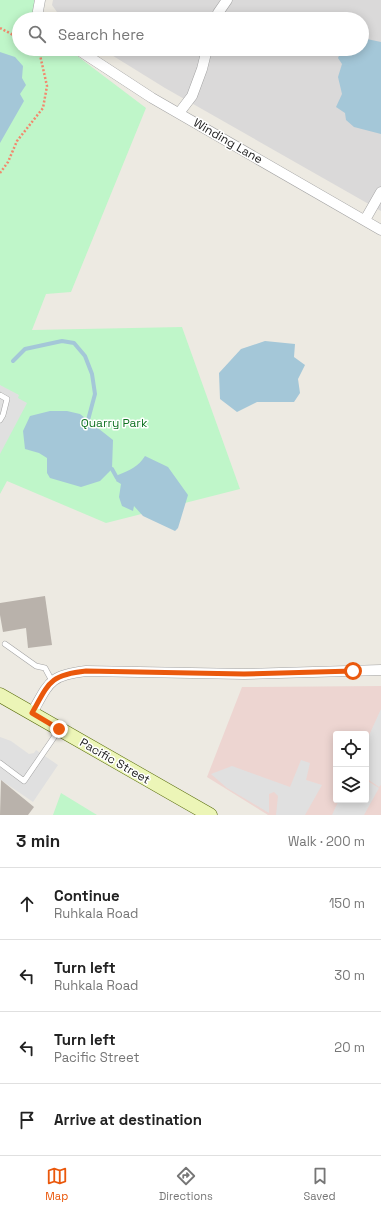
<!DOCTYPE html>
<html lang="en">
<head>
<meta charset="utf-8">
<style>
  body { margin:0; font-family:"Space Grotesk",sans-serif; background:#f2f2f2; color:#222 }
  .controls { position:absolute; right:12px; bottom:12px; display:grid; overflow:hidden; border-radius:4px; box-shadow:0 2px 10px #0003 }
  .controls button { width:36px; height:36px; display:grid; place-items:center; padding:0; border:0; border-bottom:1px solid #e0e0e0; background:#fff; color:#222; font:20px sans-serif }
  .stop { position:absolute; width:12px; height:12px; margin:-9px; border:3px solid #ea580c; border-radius:50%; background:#fff }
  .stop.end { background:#ea580c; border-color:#fff; box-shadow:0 1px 4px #0008 }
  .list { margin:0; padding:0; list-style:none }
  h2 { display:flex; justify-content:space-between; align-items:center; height:52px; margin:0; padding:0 16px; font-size:17px }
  h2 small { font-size:13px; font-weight:400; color:#767676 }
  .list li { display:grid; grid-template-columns:26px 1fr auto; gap:12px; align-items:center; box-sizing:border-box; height:72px; padding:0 16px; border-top:1px solid #e0e0e0 }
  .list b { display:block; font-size:15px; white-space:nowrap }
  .list p { margin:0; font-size:13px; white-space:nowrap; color:#767676 }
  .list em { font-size:13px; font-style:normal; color:#767676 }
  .icon { flex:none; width:22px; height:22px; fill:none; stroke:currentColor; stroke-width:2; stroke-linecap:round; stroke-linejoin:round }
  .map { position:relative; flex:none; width:381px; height:815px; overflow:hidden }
  .search { position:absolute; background:#fff; box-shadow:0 2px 10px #0003; left:12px; right:12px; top:12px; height:44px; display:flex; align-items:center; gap:10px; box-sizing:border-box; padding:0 14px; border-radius:22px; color:#767676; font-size:15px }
  .sheet { height:340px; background:#fff }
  nav { display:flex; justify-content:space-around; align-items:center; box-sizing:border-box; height:56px; border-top:1px solid #e0e0e0; background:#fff; font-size:11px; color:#767676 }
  nav a { display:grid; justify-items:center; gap:2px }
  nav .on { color:#ea580c }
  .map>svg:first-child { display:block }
  .residential { fill:#dad9d9 }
  .commercial { fill:#edd5d1; fill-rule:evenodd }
  .park { fill:#bff6c9 }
  .parking { fill:#e0e0e0 }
  .water { fill:#a4c7d8 }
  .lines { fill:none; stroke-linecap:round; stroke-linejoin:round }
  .stream { stroke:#a4c7d8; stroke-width:4 }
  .building { fill:#b9b2ab }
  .lane-casing { stroke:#a3a3a3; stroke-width:6 }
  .street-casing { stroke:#a3a3a3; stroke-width:11 }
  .secondary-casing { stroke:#576b0a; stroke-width:15 }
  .path { stroke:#f2896d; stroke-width:2.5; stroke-dasharray:2 2; stroke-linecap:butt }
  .lane { stroke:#fff; stroke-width:5 }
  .street { stroke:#fff; stroke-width:10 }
  .secondary { stroke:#ecf5b7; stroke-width:14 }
  .route { stroke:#ea580c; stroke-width:5 }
  .labels { text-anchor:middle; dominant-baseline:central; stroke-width:3; stroke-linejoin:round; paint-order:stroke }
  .street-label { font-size:12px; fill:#1c1c1c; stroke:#fff }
  .park-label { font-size:12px; fill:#117323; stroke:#fff }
</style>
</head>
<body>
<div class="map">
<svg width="381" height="815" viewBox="0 0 381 815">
  <rect width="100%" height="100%" fill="#edeae2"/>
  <path class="residential" d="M 53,0 L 381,0 L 381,211 L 165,88 L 102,49 L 362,49 L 362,19 L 62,19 L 52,5 Z"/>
  <path class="commercial" d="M 381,686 L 381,815 L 268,815 L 207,777 L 242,687 ZM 336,734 L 366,734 L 366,800 L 336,800 Z"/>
  <path class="park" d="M 0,0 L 34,0 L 37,19 L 19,19 L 19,49 L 68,49 L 146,108 L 71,292 L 46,294 L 32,330 L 182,327 L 240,489 L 106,523 L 7,481 L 0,494 Z
    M 61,793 L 97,815 L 53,815 Z"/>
  <path class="parking" d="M 0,385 L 19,395 L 18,398 L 27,403 L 0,454 Z
    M 381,709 L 381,785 L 379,787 L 366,778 L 366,742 Z
    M 0,737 L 11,741 L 29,754 L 34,753 L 36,750 L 58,765 L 33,802 L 1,780 L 0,781 Z
    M 301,760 L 310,763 L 306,780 L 322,785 L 305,815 L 276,815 L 278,796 L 274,792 L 269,794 L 269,813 L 227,788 L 211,774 L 232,766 L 290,787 Z
    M 366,780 L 379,788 L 364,815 L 332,815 L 339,800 L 366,800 Z"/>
  <path class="water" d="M 362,38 L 381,42 L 381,134 L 354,127 L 346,120 L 345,113 L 336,107 L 342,94 L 338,77 L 342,64 L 338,58 L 342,49 L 362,49 Z
    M 0,52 L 15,57 L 23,66 L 22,78 L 26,85 L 20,94 L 24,101 L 0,143 Z
    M 265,341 L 295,344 L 294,357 L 305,365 L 298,379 L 300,393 L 294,402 L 257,402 L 237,412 L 220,399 L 219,373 L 241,349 Z
    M 50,411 L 67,411 L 80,414 L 113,440 L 112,469 L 100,481 L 81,487 L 50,478 L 47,473 L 47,458 L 39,453 L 25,449 L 23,431 L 30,416 Z
    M 145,456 L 168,467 L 188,495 L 178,528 L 175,531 L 143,516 L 134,506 L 133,511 L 122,506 L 119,497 L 121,484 L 116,481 L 118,475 C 130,470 138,467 145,456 Z"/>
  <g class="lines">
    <path class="stream" d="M 13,361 L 25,349 L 62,341 L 74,343 L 85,356 L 92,374 L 95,394 L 88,420
      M 112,469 L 117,478"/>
  </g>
  <path class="building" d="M 45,596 L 52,645 L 28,648 L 26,628 L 3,632 L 0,615 L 0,603 Z
    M 1,780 L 34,807 L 28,815 L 0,815 Z"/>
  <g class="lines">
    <defs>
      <path id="lane" d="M 0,395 L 7,399 L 3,415 L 0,420
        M 5,644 L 36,666 L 45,668 L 52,681
        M 0,763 L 24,781 L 59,730"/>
      <path id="street" d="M 40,19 L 38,11 L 40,0
        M 216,19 L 218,13 L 227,0
        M 77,49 L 152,98 L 381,230
        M 179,113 L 192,96 L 202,69 L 207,49
        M 365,220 L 381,192
        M 32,713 C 49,683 49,675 86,671 L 244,674 L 381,670"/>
      <path id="secondary" d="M 0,695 L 210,815"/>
    </defs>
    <use href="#lane" class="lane-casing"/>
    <use href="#street" class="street-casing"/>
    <use href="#secondary" class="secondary-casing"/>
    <path class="path" d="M 0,28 L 19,38
      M 0,173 L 8,162 L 17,141 L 43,108 L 47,86 L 40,55 L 35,49"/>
    <use href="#lane" class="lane"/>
    <use href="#street" class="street"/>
    <use href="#secondary" class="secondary"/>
  </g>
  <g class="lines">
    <path class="route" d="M 59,729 L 32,713 C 49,683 49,675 86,671 L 244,674 L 353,671"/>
  </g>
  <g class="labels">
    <g class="street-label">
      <text transform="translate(228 141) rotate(30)">Winding Lane</text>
      <text transform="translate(115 761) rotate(30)">Pacific Street</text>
    </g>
    <g class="park-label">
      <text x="114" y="423">Quarry Park</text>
    </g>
  </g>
</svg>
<div class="controls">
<button><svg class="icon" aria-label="locate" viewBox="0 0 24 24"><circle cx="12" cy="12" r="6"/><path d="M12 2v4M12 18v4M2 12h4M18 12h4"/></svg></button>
<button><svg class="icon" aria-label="layers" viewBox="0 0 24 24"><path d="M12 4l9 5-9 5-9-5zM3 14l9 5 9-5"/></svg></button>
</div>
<div class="stop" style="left:353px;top:671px"></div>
<div class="stop end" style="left:59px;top:729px"></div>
<div class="search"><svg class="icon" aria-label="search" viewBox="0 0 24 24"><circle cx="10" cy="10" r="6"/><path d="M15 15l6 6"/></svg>Search here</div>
</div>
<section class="sheet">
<h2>3 min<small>Walk · 200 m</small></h2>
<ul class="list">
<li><svg class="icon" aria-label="ahead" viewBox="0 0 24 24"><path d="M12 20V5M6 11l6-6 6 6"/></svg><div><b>Continue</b><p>Ruhkala Road</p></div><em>150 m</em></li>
<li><svg class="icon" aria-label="left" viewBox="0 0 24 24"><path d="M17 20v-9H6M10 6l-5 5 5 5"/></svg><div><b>Turn left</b><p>Ruhkala Road</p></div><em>30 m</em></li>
<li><svg class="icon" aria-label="left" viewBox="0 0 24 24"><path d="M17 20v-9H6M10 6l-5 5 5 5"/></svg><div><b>Turn left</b><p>Pacific Street</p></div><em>20 m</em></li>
<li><svg class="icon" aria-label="arrive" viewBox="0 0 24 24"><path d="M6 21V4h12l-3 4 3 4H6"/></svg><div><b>Arrive at destination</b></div></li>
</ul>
</section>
<nav>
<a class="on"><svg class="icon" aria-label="map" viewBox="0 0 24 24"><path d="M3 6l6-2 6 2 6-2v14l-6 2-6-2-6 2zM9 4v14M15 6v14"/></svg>Map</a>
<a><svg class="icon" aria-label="directions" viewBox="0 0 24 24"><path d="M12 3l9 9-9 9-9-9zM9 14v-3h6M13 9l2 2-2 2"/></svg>Directions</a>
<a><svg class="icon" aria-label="saved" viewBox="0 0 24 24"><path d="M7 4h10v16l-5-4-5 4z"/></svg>Saved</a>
</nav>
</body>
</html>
